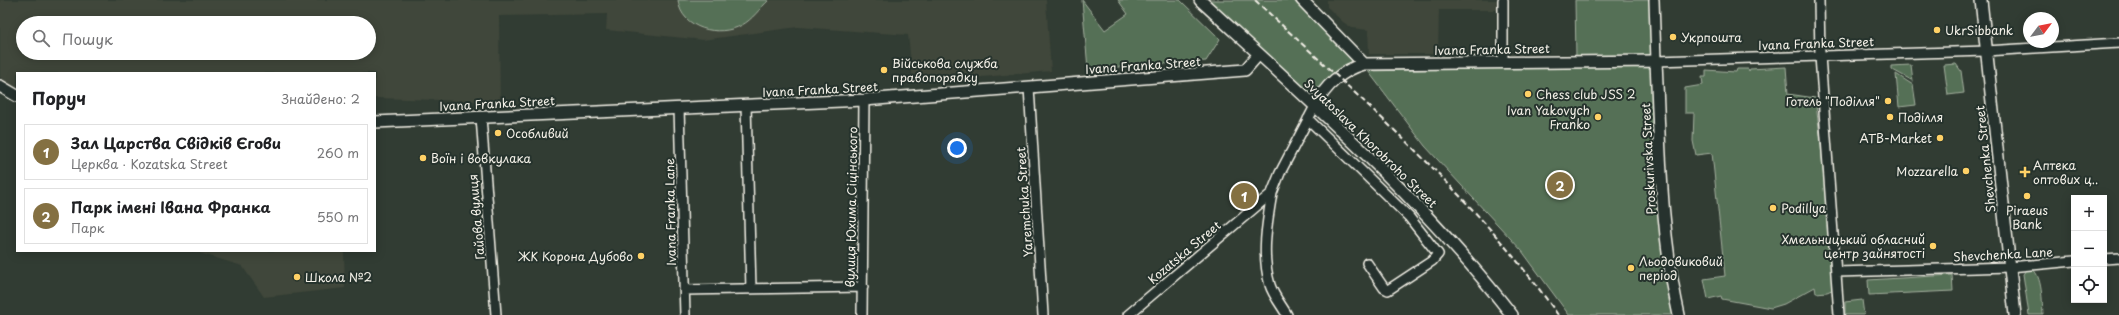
<!DOCTYPE html>
<html lang="uk">
<head>
<meta charset="utf-8">
<style>
  body { margin:0; font-family:"Playpen Sans",sans-serif; background:#f6f6f6; color:#202124 }
  .controls { position:absolute; right:12px; bottom:12px; display:grid; overflow:hidden; border-radius:0px; box-shadow:0 2px 10px #0003 }
  .controls button { width:36px; height:36px; display:grid; place-items:center; padding:0; border:0; border-bottom:1px solid #e0e0e0; background:#fff; color:#202124; font:20px sans-serif }
  .compass { position:absolute; left:2023px; top:12px; width:36px; height:36px; border-radius:50%; background:#fff; box-shadow:0 2px 10px #0003; rotate:58deg }
  .you { position:absolute; left:957px; top:148px; width:14px; height:14px; margin:-10px; border:3px solid #fff; border-radius:50%; background:#1a73e8; box-shadow:0 0 0 6px #1a73e833 }
  .badge { display:grid; place-items:center; width:26px; height:26px; border-radius:50%; background:#847042; color:#fff; font-size:13px; font-weight:700 }
  .pin { position:absolute; translate:-50% -50%; border:2px solid #fff; box-shadow:0 1px 4px #0006 }
  .list { margin:0; padding:0; list-style:none }
  h2 { display:flex; justify-content:space-between; align-items:center; height:52px; margin:0; padding:0 16px; font-size:17px }
  h2 small { font-size:13px; font-weight:400; color:#757577 }
  .list li { display:grid; grid-template-columns:26px 1fr auto; gap:12px; align-items:center; box-sizing:border-box; height:56px; margin:0 8px 8px; padding:0 8px; border:1px solid #e0e0e0; border-radius:0px }
  .list b { display:block; font-size:15px; white-space:nowrap }
  .list p { margin:0; font-size:13px; white-space:nowrap; color:#757577 }
  .list em { font-size:13px; font-style:normal; color:#757577 }
  .icon { flex:none; width:22px; height:22px; fill:none; stroke:currentColor; stroke-width:2; stroke-linecap:round; stroke-linejoin:round }
  .map { position:relative; flex:none; width:2119px; height:315px; overflow:hidden }
  .search { position:absolute; background:#fff; box-shadow:0 2px 10px #0003; left:16px; top:16px; width:360px; height:44px; display:flex; align-items:center; gap:10px; box-sizing:border-box; padding:0 14px; border-radius:22px; color:#757577; font-size:15px }
  .panel { position:absolute; background:#fff; box-shadow:0 2px 10px #0003; left:16px; top:72px; width:360px; height:180px; border-radius:0px }
  .map>svg:first-child { display:block }
  .built { fill:#3f463a; fill-rule:evenodd }
  .green { fill:#556f56; stroke:#a4b09f }
  .lines { fill:none; stroke-linecap:round; stroke-linejoin:round }
  .minor-casing { stroke:#f4f1e8; stroke-width:12 }
  .major-casing { stroke:#f4f1e8; stroke-width:14 }
  .minor { stroke:#26332d; stroke-width:9 }
  .major { stroke:#26332d; stroke-width:11 }
  .rail { stroke:#f4f1e8; stroke-width:2; stroke-dasharray:6 3; stroke-linecap:butt }
  .poi-dot { fill:#ffd166; stroke:#26332d; stroke-width:1.5 }
  .labels { text-anchor:middle; dominant-baseline:central; stroke-width:4; stroke-linejoin:round; paint-order:stroke }
  .poi-label { font-size:12px; fill:#f4f1e8; stroke:#26332d; text-anchor:start }
  .street-label { font-size:12px; fill:#f4f1e8; stroke:#26332d }
</style>
</head>
<body>
<div class="map">
<svg width="2119" height="315" viewBox="0 0 2119 315">
  <rect width="100%" height="100%" fill="#313c33"/>
  <filter id="ink" filterUnits="userSpaceOnUse"><feTurbulence type="fractalNoise" baseFrequency=".025" numOctaves="2"/><feDisplacementMap in="SourceGraphic" scale="8" xChannelSelector="R" yChannelSelector="G"/><feConvolveMatrix kernelMatrix="1 2 1 2 8 2 1 2 1" color-interpolation-filters="sRGB"/></filter>
  <g filter="url(#ink)">
    <path class="built" d="M 0,0 L 1046,0 L 1051,71 L 913,83 L 908,35 L 798,27 L 703,40 L 606,30 L 607,14 L 499,16 L 500,102 L 375,98 L 375,73 L 17,73 L 17,88 L 7,84 L 0,77 ZM 23,23 L 369,23 L 369,53 L 23,53 Z
      M 1327,0 L 1497,0 L 1497,10 L 1439,10 L 1438,54 L 1369,54 L 1368,30 L 1352,28 L 1343,22 L 1327,7 Z
      M 193,251 L 344,251 L 345,288 L 264,297 L 242,266 Z"/>
    <path class="green" d="M 678,0 L 769,0 C 760,8 752,20 742,25 C 719,38 681,29 678,0 Z
      M 1082,0 L 1105,30 L 1128,14 L 1118,0 L 1180,0 L 1220,39 L 1206,61 L 1088,69 Z
      M 1205,0 L 1293,0 L 1357,66 L 1314,101 Z
      M 1575,0 L 1652,0 L 1653,57 L 1576,58 Z
      M 1653,64 L 1675,315 L 1569,315 L 1522,251 L 1425,146 L 1368,71 Z
      M 1956,64 L 1961,71 L 1964,93 L 1948,95 L 1944,65 Z
      M 1911,65 L 1913,81 L 1891,69 L 1891,66 Z
      M 1786,67 L 1788,94 L 1815,98 L 1820,135 L 1834,289 L 1827,292 L 1816,293 L 1815,287 L 1784,304 L 1771,308 L 1722,299 L 1721,296 L 1708,299 L 1704,279 L 1725,276 L 1712,153 L 1696,155 L 1693,141 L 1694,113 L 1685,113 L 1685,88 L 1703,85 L 1702,77 L 1706,77 L 1706,70 L 1736,72 L 1737,69 L 1748,69 L 1749,71 L 1750,69 Z
      M 1896,74 L 1913,85 L 1916,105 L 1899,107 Z
      M 2031,268 C 2043,275 2042,303 2043,315 L 2029,315 L 2023,274 L 2027,269 Z
      M 1952,275 L 1953,291 L 1869,295 L 1868,280 Z
      M 1862,300 L 1864,315 L 1845,315 L 1845,302 Z"/>
    <g class="lines">
      <defs>
        <path id="minor" d="M 1503,0 L 1503,62
          M 1654,0 L 1656,61 L 1986,51 L 2119,43
          M 1819,0 L 1820,56 L 1839,315
          M 1029,87 L 1043,315
          M 746,105 L 751,289
          M 679,108 L 685,315
          M 481,117 L 496,315
          M 1308,119 L 1409,217 L 1438,254 L 1432,261 L 1388,290 L 1384,288 L 1367,263
          M 1272,193 C 1267,223 1261,255 1270,285 C 1273,295 1282,306 1287,315
          M 2104,259 L 2119,258
          M 1837,272 L 2010,267 L 2074,261
          M 684,290 L 863,287
          M 862,315 L 864,100
          M 1128,315 L 1272,193 L 1280,173 L 1315,106"/>
        <path id="major" d="M 1200,0 C 1309,100 1421,198 1512,315
          M 1302,0 L 1364,64
          M 1981,0 L 2015,315
          M 0,86 L 17,96
          M 1315,106 C 1325,86 1342,70 1364,64 L 1656,61 C 1660,146 1660,231 1679,315
          M 375,122 L 864,100 L 1245,70 L 1259,54"/>
      </defs>
      <use href="#minor" class="minor-casing"/>
      <use href="#major" class="major-casing"/>
      <use href="#minor" class="minor"/>
      <use href="#major" class="major"/>
      <path class="rail" d="M 1255,0 C 1361,100 1474,195 1558,315"/>
    </g>
  </g>
  <g class="poi-dot">
    <circle cx="1937" cy="30" r="4"/>
    <circle cx="1673" cy="37" r="4"/>
    <circle cx="884" cy="70" r="4"/>
    <circle cx="1528" cy="94" r="4"/>
    <circle cx="1888" cy="101" r="4"/>
    <circle cx="1598" cy="117" r="4"/>
    <circle cx="1890" cy="117" r="4"/>
    <circle cx="498" cy="133" r="4"/>
    <circle cx="1940" cy="138" r="4"/>
    <circle cx="423" cy="158" r="4"/>
    <circle cx="1966" cy="171" r="4"/>
    <path d="M2023 166h4v4h4v4h-4v4h-4v-4h-4v-4h4z"/>
    <circle cx="2027" cy="196" r="4"/>
    <circle cx="1773" cy="208" r="4"/>
    <circle cx="1933" cy="246" r="4"/>
    <circle cx="641" cy="256" r="4"/>
    <circle cx="1631" cy="268" r="4"/>
    <circle cx="297" cy="277" r="4"/>
  </g>
  <g class="labels">
    <g class="poi-label">
      <text x="1945" y="30">UkrSibbank</text>
      <text x="1681" y="37">Укрпошта</text>
      <text x="892" y="63">Військова служба<tspan x="892" dy="14">правопорядку</tspan></text>
      <text x="1536" y="94">Chess club JSS 2</text>
      <text x="1880" y="101" text-anchor="end">Готель "Поділля"</text>
      <text x="1590" y="110" text-anchor="end">Ivan Yakovych<tspan x="1590" dy="14">Franko</tspan></text>
      <text x="1898" y="117">Поділля</text>
      <text x="506" y="133">Особливий</text>
      <text x="1932" y="138" text-anchor="end">ATB-Market</text>
      <text x="431" y="158">Воїн і вовкулака</text>
      <text x="2033" y="165">Аптека<tspan x="2033" dy="14">оптових ц‥</tspan></text>
      <text x="1958" y="171" text-anchor="end">Mozzarella</text>
      <text x="1781" y="208">Podillya</text>
      <text x="2027" y="210" text-anchor="middle">Piraeus<tspan x="2027" dy="14">Bank</tspan></text>
      <text x="1925" y="239" text-anchor="end">Хмельницький обласний<tspan x="1925" dy="14">центр зайнятості</tspan></text>
      <text x="633" y="256" text-anchor="end">ЖК Корона Дубово</text>
      <text x="1639" y="261">Льодовиковий<tspan x="1639" dy="14">період</tspan></text>
      <text x="305" y="277">Школа №2</text>
    </g>
    <g class="street-label">
      <text transform="translate(1816 43) rotate(-2)">Ivana Franka Street</text>
      <text transform="translate(1492 49) rotate(-1)">Ivana Franka Street</text>
      <text transform="translate(1143 65) rotate(-4)">Ivana Franka Street</text>
      <text transform="translate(820 89) rotate(-3)">Ivana Franka Street</text>
      <text transform="translate(497 103) rotate(-3)">Ivana Franka Street</text>
      <text transform="translate(1371 143) rotate(44)">Svyatoslava Khorobroho Street</text>
      <text transform="translate(1648 159) rotate(-93)">Proskurivska Street</text>
      <text transform="translate(1985 159) rotate(-96)">Shevchenka Street</text>
      <text transform="translate(1024 202) rotate(-94)">Yaremchuka Street</text>
      <text transform="translate(851 207) rotate(-89)">вулиця Юхима Сіцінського</text>
      <text transform="translate(670 212) rotate(-91)">Ivana Franka Lane</text>
      <text transform="translate(476 217) rotate(-95)">Гайова вулиця</text>
      <text transform="translate(1184 252) rotate(-40)">Kozatska Street</text>
      <text transform="translate(2003 254) rotate(-3)">Shevchenka Lane</text>
    </g>
  </g>
</svg>
<div class="controls">
<button>+</button>
<button>−</button>
<button><svg class="icon" aria-label="locate" viewBox="0 0 24 24"><circle cx="12" cy="12" r="6"/><path d="M12 2v4M12 18v4M2 12h4M18 12h4"/></svg></button>
</div>
<svg class="compass" viewBox="-18 -18 36 36"><path d="M0-13l5 13h-10z" fill="#e53935"/><path d="M0 13l5-13h-10z" fill="#757577"/></svg>
<div class="you"></div>
<div class="pin badge" style="left:1244px;top:196px">1</div>
<div class="pin badge" style="left:1560px;top:185px">2</div>
<div class="search"><svg class="icon" aria-label="search" viewBox="0 0 24 24"><circle cx="10" cy="10" r="6"/><path d="M15 15l6 6"/></svg>Пошук</div>
<section class="panel">
<h2>Поруч<small>Знайдено: 2</small></h2>
<ul class="list">
<li><span class="badge">1</span><div><b>Зал Царства Свідків Єгови</b><p>Церква · Kozatska Street</p></div><em>260 m</em></li>
<li><span class="badge">2</span><div><b>Парк імені Івана Франка</b><p>Парк</p></div><em>550 m</em></li>
</ul>
</section>
</div>
</body>
</html>
